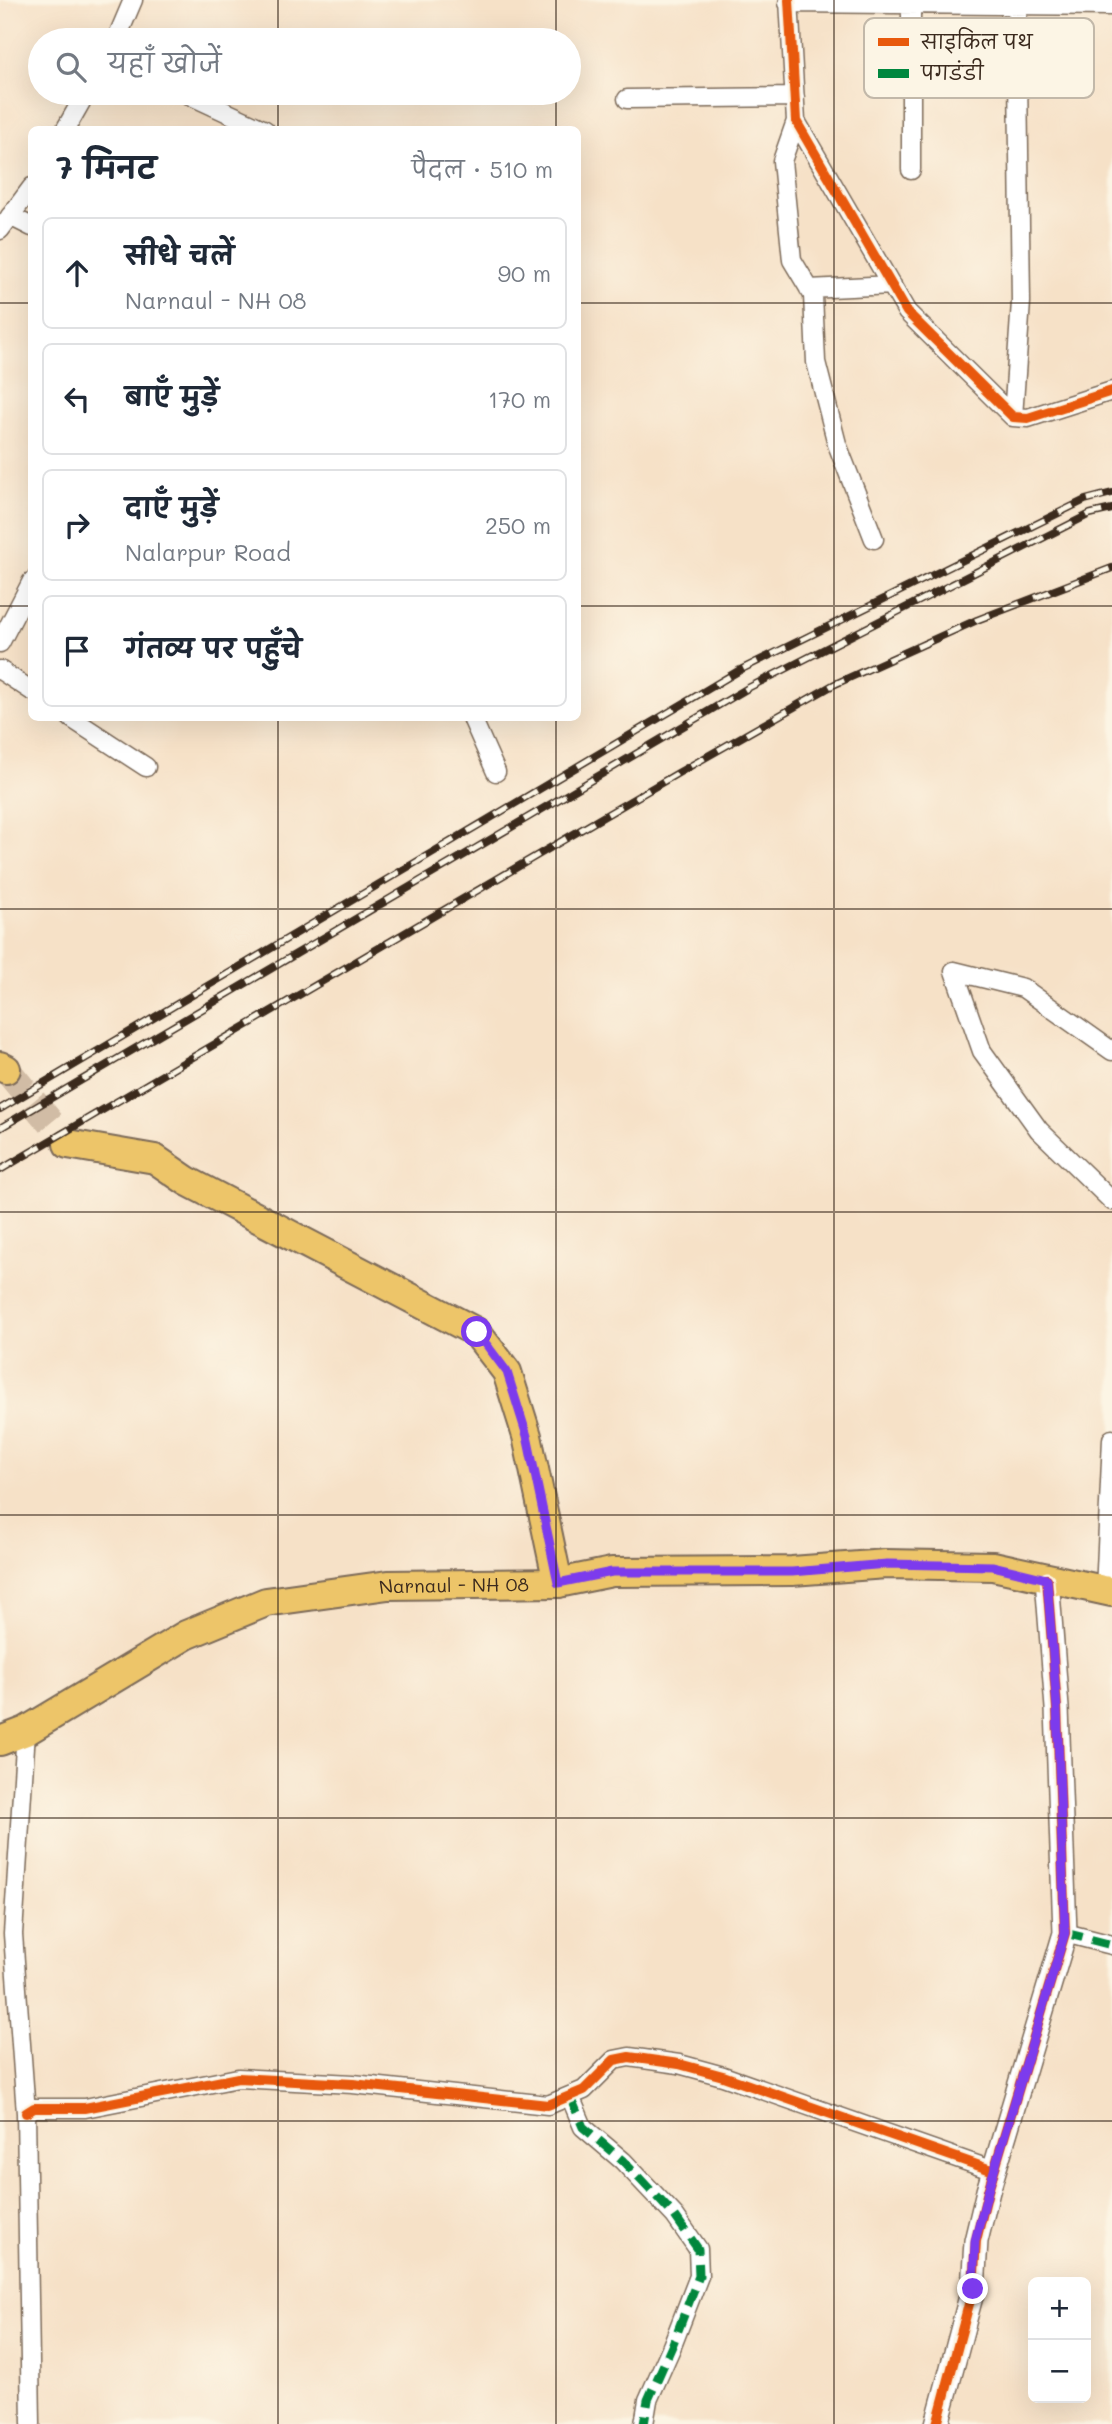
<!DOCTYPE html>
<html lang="hi">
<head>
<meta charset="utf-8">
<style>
  body { margin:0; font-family:Mali,"Playpen Sans Deva",sans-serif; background:#f2f2f3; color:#1f2937 }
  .controls { position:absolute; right:21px; bottom:21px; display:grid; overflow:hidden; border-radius:10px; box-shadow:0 7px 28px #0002 }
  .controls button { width:63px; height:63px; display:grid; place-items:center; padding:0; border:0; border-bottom:2px solid #e0e1e3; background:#fff; color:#1f2937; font:35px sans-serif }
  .stop { position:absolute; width:21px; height:21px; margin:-16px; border:5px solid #7c3aed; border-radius:50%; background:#fff }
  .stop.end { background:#7c3aed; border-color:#fff; box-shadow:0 2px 7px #0008 }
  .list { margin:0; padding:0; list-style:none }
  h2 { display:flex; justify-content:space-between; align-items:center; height:91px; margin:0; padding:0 28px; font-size:30px }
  h2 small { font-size:23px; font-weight:400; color:#747a83 }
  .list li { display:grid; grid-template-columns:46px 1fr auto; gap:21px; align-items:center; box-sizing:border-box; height:112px; margin:0 14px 14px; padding:0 14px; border:2px solid #e0e1e3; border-radius:10px }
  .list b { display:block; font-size:26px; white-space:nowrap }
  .list p { margin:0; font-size:23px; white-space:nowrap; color:#747a83 }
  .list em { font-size:23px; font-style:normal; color:#747a83 }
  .icon { flex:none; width:38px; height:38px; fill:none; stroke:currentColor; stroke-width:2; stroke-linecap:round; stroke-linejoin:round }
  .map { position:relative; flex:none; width:1112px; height:2424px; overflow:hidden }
  .search { position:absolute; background:#fff; box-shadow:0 7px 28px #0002; left:28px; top:28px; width:553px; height:77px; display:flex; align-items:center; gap:18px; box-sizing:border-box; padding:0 24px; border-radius:38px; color:#747a83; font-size:26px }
  .panel { position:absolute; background:#fff; box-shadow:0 7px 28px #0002; left:28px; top:126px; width:553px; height:595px; border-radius:10px }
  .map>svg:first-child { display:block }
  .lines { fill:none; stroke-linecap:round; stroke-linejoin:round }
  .primary-tunnel { stroke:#d1bca5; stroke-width:28; stroke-dasharray:28 14; stroke-linecap:butt }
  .minor-casing { stroke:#7c6a59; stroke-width:21 }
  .tertiary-casing { stroke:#7c6a59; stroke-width:26 }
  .primary-casing { stroke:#7c6a59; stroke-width:32 }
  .minor { stroke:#fff; stroke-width:18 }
  .tertiary { stroke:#fff; stroke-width:23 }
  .primary { stroke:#edc569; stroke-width:28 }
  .rail-casing { stroke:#3b2a1e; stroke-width:8 }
  .rail { stroke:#fcf5e5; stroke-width:5; stroke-dasharray:16; stroke-linecap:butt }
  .quiet { stroke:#00873e; stroke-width:9; stroke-dasharray:18 9; stroke-linecap:butt }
  .cycleway-casing { stroke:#fcf5e5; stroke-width:15 }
  .cycleway { stroke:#e8590c; stroke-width:10 }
  .route { stroke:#7c3aed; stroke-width:9 }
  .grid { fill:none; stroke:#3b2a1e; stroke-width:2; stroke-opacity:0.55 }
  .labels { text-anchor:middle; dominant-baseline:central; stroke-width:5; stroke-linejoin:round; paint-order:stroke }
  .street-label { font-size:19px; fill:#3b2a1e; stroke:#fcf5e5 }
  .key { fill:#fcf5e5; stroke:#c2b8a9; stroke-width:2 }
  .key-label { font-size:19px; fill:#3b2a1e }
</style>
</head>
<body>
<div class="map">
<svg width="1112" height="2424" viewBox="0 0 1112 2424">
  <rect width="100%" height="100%" fill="#fcf5e5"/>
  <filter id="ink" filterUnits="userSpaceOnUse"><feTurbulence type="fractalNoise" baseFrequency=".0143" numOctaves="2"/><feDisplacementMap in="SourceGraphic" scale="14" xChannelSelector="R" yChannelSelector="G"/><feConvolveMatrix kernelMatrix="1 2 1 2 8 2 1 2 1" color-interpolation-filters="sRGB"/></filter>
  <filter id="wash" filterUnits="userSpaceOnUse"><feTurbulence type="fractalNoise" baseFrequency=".00686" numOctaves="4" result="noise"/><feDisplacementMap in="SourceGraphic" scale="28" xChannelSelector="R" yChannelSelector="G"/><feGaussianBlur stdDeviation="1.57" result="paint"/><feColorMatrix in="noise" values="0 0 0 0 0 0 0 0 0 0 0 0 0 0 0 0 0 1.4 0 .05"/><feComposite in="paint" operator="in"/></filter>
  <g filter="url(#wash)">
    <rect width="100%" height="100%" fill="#f6e1c7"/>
  </g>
  <g filter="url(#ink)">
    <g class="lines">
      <path class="primary-tunnel" d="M 6,1069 L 68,1144"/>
      <defs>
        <path id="minor" d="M 789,0 L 796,121 L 907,312 L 1013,417 L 1028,418 L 1112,391
          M 788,3 L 1112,6
          M 116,40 L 133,0
          M 185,93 L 265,130
          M 627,99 L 795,97
          M 796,121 L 782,161 L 792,260 L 813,295 L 816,362 L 837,444 L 874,539
          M 65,130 L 86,93
          M 911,170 L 911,0
          M 10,216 L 32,227
          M 0,230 L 32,187
          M 809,289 L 892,285
          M 1013,417 L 1021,302 L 1017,0
          M 0,643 L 32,581
          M 0,670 L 32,691
          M 71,718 L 146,767
          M 472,718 L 496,772
          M 954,971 L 982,1051 L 1039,1130 L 1112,1201
          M 954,971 L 1023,988 L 1112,1051
          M 1105,1591 L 1112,1439
          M 26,1731 L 13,1934 L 26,2113 L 31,2424
          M 1065,1933 L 1112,1945
          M 570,2096 L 583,2127 L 623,2161 L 675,2216 L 698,2249 L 699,2276 L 672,2346 L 648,2400 L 644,2424
          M 26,2113 L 34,2108 L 85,2108 L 238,2078 L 353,2084 L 548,2105 L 584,2090 L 614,2060 L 629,2057 L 679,2064 L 723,2076 L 994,2171"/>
        <path id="tertiary" d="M 937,2424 L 973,2289 L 976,2241 L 988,2191 L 1065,1933 L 1057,1708 L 1047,1579"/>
        <g id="primary">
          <path d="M 0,1066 L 6,1069"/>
          <path d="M 68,1144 L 155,1159 L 187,1181 L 476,1332 L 507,1372 L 527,1436 L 558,1583"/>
          <path id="s1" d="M 0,1741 L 26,1731 L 186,1635 L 266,1602 L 388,1585 L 558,1583 L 612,1572 L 792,1571 L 886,1564 L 993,1566 L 1112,1592"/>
        </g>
      </defs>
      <use href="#minor" class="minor-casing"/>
      <use href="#tertiary" class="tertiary-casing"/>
      <use href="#primary" class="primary-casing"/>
      <use href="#minor" class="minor"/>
      <use href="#tertiary" class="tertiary"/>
      <use href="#primary" class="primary"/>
      <defs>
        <path id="rail" d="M 0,1109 L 740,670 L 1085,500 L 1112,493
          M 0,1128 L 748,688 L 1090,514 L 1112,509
          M 0,1170 L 678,773 L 833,685 L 977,620 L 1112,568"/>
      </defs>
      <use href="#rail" class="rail-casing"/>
      <use href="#rail" class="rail"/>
      <path class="quiet" d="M 1065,1933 L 1112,1945
        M 570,2096 L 583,2127 L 623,2161 L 675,2216 L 698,2249 L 699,2276 L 672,2346 L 648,2400 L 644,2424"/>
      <defs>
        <path id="cycleway" d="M 789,0 L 796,121 L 907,312 L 1013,417 L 1028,418 L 1112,391
          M 26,2113 L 34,2108 L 85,2108 L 238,2078 L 353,2084 L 548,2105 L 584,2090 L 614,2060 L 629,2057 L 679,2064 L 723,2076 L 994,2171
          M 937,2424 L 973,2289 L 976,2241 L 988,2191 L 1065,1933 L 1057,1708 L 1047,1579"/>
      </defs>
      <use href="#cycleway" class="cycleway-casing"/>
      <use href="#cycleway" class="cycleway"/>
    </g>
  </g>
  <g class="lines" filter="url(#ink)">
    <path class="route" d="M 477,1332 L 507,1372 L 527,1436 L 558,1583 L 612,1572 L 792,1572 L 887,1564 L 993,1566 L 1047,1579 L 1057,1708 L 1065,1933 L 988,2191 L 975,2241 L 973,2289"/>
  </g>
  <path class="grid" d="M 278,0 L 278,40M 556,0 L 556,40M 834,0 L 834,2424M 278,93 L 278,130M 556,93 L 556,130M 0,303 L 32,303M 578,303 L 1112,303M 0,606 L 32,606M 578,606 L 1112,606M 278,718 L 278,2424M 556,718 L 556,2424M 0,909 L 1112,909M 0,1212 L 1112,1212M 0,1515 L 1112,1515M 0,1818 L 1112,1818M 0,2121 L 1112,2121"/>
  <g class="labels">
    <g class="street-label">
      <text stroke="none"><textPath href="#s1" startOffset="490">Narnaul - NH 08</textPath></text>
    </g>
  </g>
  <rect x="864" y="18" width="230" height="80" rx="10" class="key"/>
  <rect x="878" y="38" width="31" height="8" fill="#e8590c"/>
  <rect x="878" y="69" width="31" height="9" fill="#00873e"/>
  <g class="key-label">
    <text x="921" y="49">साइकिल पथ</text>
    <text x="921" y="80">पगडंडी</text>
  </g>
</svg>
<div class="controls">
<button>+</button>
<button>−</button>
</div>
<div class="stop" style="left:477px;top:1332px"></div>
<div class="stop end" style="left:973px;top:2289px"></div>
<div class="search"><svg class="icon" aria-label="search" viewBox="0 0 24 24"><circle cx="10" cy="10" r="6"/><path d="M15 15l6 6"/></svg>यहाँ खोजें</div>
<section class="panel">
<h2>7 मिनट<small>पैदल · 510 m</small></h2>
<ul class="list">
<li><svg class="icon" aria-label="ahead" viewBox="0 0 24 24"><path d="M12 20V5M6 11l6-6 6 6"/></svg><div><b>सीधे चलें</b><p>Narnaul - NH 08</p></div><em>90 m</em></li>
<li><svg class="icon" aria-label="left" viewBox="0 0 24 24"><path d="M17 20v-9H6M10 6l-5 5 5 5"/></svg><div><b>बाएँ मुड़ें</b></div><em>170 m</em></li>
<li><svg class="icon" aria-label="right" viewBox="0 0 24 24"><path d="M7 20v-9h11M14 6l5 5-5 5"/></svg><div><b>दाएँ मुड़ें</b><p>Nalarpur Road</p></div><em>250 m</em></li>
<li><svg class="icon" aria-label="arrive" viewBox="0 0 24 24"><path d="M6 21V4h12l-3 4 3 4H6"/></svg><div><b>गंतव्य पर पहुँचे</b></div></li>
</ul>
</section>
</div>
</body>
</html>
